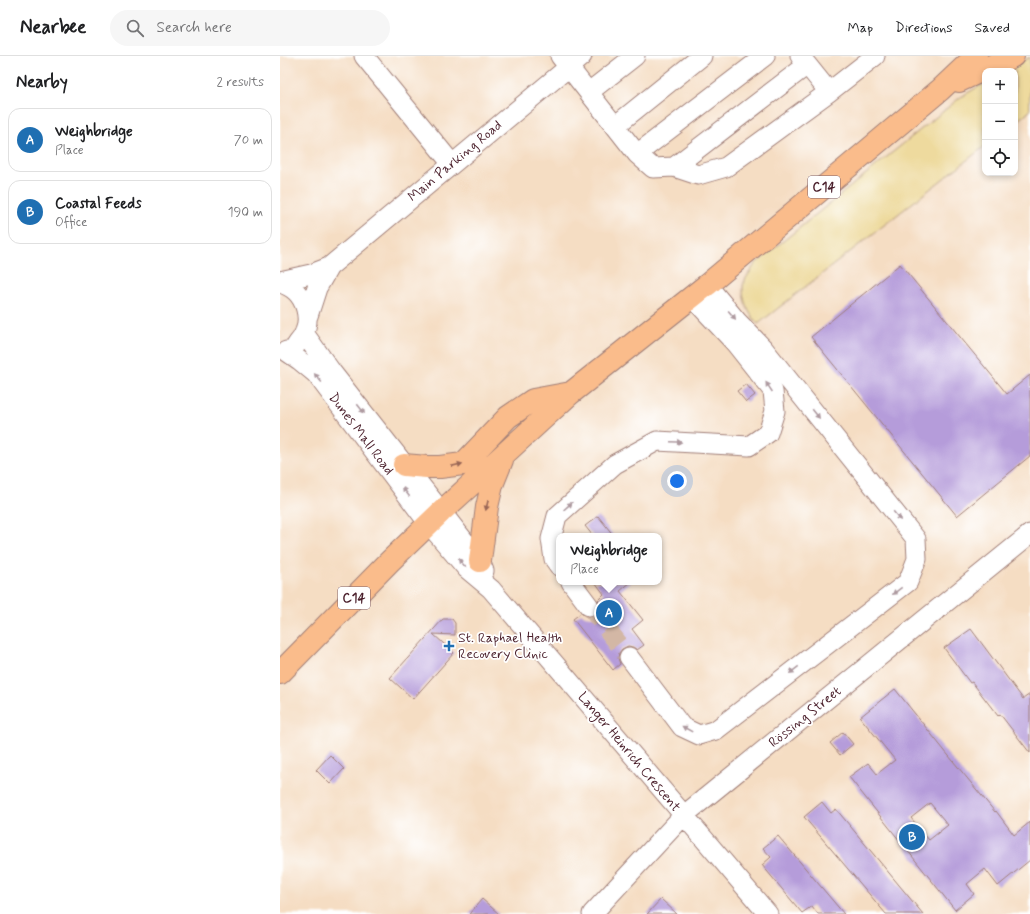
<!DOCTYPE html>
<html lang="en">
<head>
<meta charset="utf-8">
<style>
  body { margin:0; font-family:Mynerve,sans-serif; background:#f6f6f6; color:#202124 }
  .controls { position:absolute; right:12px; top:12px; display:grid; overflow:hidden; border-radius:8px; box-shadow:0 2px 6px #0003 }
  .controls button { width:36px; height:36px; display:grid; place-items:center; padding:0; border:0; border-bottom:1px solid #e0e0e0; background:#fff; color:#202124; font:20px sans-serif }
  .you { position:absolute; left:397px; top:425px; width:14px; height:14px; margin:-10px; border:3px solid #fff; border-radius:50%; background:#1a73e8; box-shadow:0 0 0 6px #1a73e833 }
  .badge { display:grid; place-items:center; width:26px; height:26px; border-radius:50%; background:#1f6fb2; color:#fff; font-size:13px; font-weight:700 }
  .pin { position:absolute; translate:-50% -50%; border:2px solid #fff; box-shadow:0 1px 4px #0006 }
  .popup { position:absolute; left:276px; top:477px; width:106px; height:52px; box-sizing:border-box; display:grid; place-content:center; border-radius:8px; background:#fff; filter:drop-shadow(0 1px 3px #0005); font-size:13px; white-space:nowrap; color:#757577 }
  .popup b { font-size:15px; color:#202124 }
  .popup::after { content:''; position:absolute; left:50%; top:100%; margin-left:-8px; border:8px solid transparent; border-top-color:#fff }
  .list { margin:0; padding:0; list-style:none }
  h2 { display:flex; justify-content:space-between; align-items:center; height:52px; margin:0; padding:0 16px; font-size:17px }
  h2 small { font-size:13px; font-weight:400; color:#757577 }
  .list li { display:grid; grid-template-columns:26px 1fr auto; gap:12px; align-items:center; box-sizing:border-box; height:64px; margin:0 8px 8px; padding:0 8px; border:1px solid #e0e0e0; border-radius:12px }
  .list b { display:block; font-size:15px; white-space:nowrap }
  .list p { margin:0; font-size:13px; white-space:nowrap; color:#757577 }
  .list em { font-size:13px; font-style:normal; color:#757577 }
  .icon { flex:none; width:22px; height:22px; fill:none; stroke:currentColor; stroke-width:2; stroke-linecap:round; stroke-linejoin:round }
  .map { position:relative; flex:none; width:750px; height:858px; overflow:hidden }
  header { display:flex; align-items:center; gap:24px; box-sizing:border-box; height:56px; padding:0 20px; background:#fff; border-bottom:1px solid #e0e0e0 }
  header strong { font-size:19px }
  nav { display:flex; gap:22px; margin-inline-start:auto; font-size:14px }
  .search { width:280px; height:36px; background:#f6f6f6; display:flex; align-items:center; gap:10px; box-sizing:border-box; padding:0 14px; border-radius:22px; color:#757577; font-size:15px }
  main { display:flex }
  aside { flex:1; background:#fff }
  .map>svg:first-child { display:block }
  .sand { fill:#eeda9e; stroke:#9c7c64 }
  .building { fill:#b59cda; fill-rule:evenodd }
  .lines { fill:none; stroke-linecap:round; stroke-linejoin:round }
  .minor-tunnel { stroke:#d3b7a5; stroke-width:19; stroke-dasharray:19 10; stroke-linecap:butt }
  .minor-casing { stroke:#a07e77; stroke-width:21 }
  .major-casing { stroke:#a07e77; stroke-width:24 }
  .minor { stroke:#fff; stroke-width:19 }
  .major { stroke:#fabc8b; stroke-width:22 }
  .oneway { fill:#ae9aa0 }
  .oneway2 { fill:#996656 }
  .poi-dot { fill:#1f6fb2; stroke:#fff; stroke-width:1.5 }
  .labels { text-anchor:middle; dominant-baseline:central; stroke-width:3.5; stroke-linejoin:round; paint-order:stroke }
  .shield { fill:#fff; stroke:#80626b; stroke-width:1 }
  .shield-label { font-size:13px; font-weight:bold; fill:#4a1f2b }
  .street-label { font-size:14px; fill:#4a1f2b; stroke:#fff }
  .poi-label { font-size:14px; fill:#4a1f2b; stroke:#fff; text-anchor:start }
</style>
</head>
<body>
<header>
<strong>Nearbee</strong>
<div class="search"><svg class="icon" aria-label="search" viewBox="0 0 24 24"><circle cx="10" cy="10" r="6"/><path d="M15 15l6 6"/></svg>Search here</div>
<nav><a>Map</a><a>Directions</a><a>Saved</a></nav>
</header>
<main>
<aside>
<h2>Nearby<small>2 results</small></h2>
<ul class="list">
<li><span class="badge">A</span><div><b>Weighbridge</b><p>Place</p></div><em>70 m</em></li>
<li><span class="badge">B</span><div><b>Coastal Feeds</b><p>Office</p></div><em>190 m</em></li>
</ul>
</aside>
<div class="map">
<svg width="750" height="858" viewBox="0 0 750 858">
  <rect width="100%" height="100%" fill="#fff"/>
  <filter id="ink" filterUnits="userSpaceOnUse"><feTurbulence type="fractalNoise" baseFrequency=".025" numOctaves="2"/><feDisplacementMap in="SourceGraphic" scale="8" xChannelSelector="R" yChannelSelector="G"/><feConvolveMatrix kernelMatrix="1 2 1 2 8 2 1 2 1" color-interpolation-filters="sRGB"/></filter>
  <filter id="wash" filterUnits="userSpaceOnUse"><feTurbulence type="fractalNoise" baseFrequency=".012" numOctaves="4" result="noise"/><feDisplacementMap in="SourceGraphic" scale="16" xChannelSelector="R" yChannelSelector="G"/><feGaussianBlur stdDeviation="0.9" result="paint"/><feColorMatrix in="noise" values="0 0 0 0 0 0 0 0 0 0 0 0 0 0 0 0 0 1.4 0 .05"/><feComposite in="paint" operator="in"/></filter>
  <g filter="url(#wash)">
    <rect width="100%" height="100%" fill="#f5ddc3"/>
    <path class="sand" d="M 750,1 L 750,55 L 735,66 L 735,15 L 726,15 Z
      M 705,27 L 705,90 L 478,268 C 469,258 462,244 463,230 C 464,223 472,214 475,208 L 682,40 Z"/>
    <g id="blocks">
      <path class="building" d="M 620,208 L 727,338 L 750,319 L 750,400 L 677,460 L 531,281 Z
        M 466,328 L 475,339 L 466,346 L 457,335 Z
        M 318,460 L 334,480 L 313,480 L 305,470 Z
        M 315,526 L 351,526 L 340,535 L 363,564 L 352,573 L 364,589 L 357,594 L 353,591 L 348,590 L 342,593 L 339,597 L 338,602 L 340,608 L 333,614 L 293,563 L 301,557 L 305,560 L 311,561 L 316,559 L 319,555 L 320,549 L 318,544 L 324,538 Z
        M 163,563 L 172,563 L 175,567 L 175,579 L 153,578 L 174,597 L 133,643 L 110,622 Z
        M 691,573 L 743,643 L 750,638 L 750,697 L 720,658 L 718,660 L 692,626 L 690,627 L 664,592 Z
        M 615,633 L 664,694 L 715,756 L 716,755 L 734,779 L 750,766 L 750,804 L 718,830 L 705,813 L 687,828 L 694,838 L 675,854 L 569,721 L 588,707 L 597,718 L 615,704 L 580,661 ZM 650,747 L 668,769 L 649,784 L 631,762 Z
        M 563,676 L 573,688 L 560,699 L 550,687 Z
        M 50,699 L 64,713 L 50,728 L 36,714 Z
        M 542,746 L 551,757 L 556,753 L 643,858 L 606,858 L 524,761 Z
        M 498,780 L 564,858 L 538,858 L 532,850 L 522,857 L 482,809 L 491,801 L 483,792 Z
        M 202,843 L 219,858 L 189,858 Z
        M 381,843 L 397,858 L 367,858 Z"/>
    </g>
  </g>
  <g filter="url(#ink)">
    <use href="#blocks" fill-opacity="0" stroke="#a07e77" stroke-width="1"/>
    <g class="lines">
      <path class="minor-tunnel" d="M 309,550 L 349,601"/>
      <defs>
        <path id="minor" d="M 84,0 L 172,108
          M 280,0 L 357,98 L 373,112 L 394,111 L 418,119 L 446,111 L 549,36 L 595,0
          M 520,0 L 549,36
          M 309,36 L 355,0
          M 335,70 L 422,0
          M 357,98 L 485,0
          M 394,111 L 527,9
          M 0,225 L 31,218 L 49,211 L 302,0
          M 0,227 C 27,234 36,268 17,288
          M 28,260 L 37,232 L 49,211
          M 24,277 L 51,315 L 200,505 L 204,515
          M 6,295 L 19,304 L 36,318 L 149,468 L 187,513 L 211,533 L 488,858
          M 279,510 L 274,503 L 271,483 L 277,460 L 335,408 L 377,385 L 469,390 L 488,377 L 495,355 L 493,335 L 455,287 L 412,241
          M 291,526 L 309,550
          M 349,601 L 402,671 L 419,679 L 436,674 L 628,526 L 637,503 L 636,483 L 483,292 L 457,265 L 427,229
          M 312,858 L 403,760 L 750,478"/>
        <path id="major" d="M 679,25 L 733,0
          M 124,409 L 147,411 L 160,411 L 183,408 L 228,361 L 253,344 L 291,337
          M 200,505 L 207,451 L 212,429 L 222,404
          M 0,617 L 110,505 L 161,456 L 291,337 L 427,229 L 660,34 L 696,0"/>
      </defs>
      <use href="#minor" class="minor-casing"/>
      <use href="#major" class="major-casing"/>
      <use href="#minor" class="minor"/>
      <use href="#major" class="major"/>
    </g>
    <defs><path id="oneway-solid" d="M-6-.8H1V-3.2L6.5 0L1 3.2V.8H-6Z"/></defs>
    <g class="oneway">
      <use href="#oneway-solid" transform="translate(452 259) rotate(50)"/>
      <use href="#oneway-solid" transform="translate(38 322) rotate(-130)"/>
      <use href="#oneway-solid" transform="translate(489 331) rotate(-124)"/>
      <use href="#oneway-solid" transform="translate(81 353) rotate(52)"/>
      <use href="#oneway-solid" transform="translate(536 358) rotate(51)"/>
      <use href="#oneway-solid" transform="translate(396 386) rotate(3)"/>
      <use href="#oneway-solid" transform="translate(126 436) rotate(-127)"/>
      <use href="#oneway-solid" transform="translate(288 450) rotate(-42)"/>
      <use href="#oneway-solid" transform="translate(617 460) rotate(51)"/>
      <use href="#oneway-solid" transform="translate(182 507) rotate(-130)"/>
      <use href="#oneway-solid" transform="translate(617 535) rotate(142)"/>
      <use href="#oneway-solid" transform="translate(514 614) rotate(142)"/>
      <use href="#oneway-solid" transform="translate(407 673) rotate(-151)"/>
    </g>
    <g class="oneway2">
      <use href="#oneway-solid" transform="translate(177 409) rotate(-13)"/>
      <use href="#oneway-solid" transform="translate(207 449) rotate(103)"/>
    </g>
  </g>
  <path class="poi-dot" d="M167 584h4v4h4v4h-4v4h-4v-4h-4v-4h4z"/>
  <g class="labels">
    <g class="shield">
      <rect x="528" y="120" width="32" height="22" rx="3"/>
      <rect x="58" y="531" width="32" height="22" rx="3"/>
    </g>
    <g class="shield-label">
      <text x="544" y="131">C14</text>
      <text x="74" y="542">C14</text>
    </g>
    <g class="street-label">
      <text transform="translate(175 105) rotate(-40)">Main Parking Road</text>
      <text transform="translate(81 378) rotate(53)">Dunes Mall Road</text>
      <text transform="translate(525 661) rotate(-39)">Rössing Street</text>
      <text transform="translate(349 696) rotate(50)">Langer Heinrich Crescent</text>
    </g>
    <g class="poi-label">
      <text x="178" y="582">St. Raphael Health<tspan x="178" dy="16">Recovery Clinic</tspan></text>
    </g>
  </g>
</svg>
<div class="controls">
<button>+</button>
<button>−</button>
<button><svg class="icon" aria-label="locate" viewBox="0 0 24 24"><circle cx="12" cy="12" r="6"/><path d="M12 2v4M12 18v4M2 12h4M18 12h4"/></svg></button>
</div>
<div class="you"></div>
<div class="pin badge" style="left:329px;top:557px">A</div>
<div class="popup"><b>Weighbridge</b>Place</div>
<div class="pin badge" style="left:632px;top:781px">B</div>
</div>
</main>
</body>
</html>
